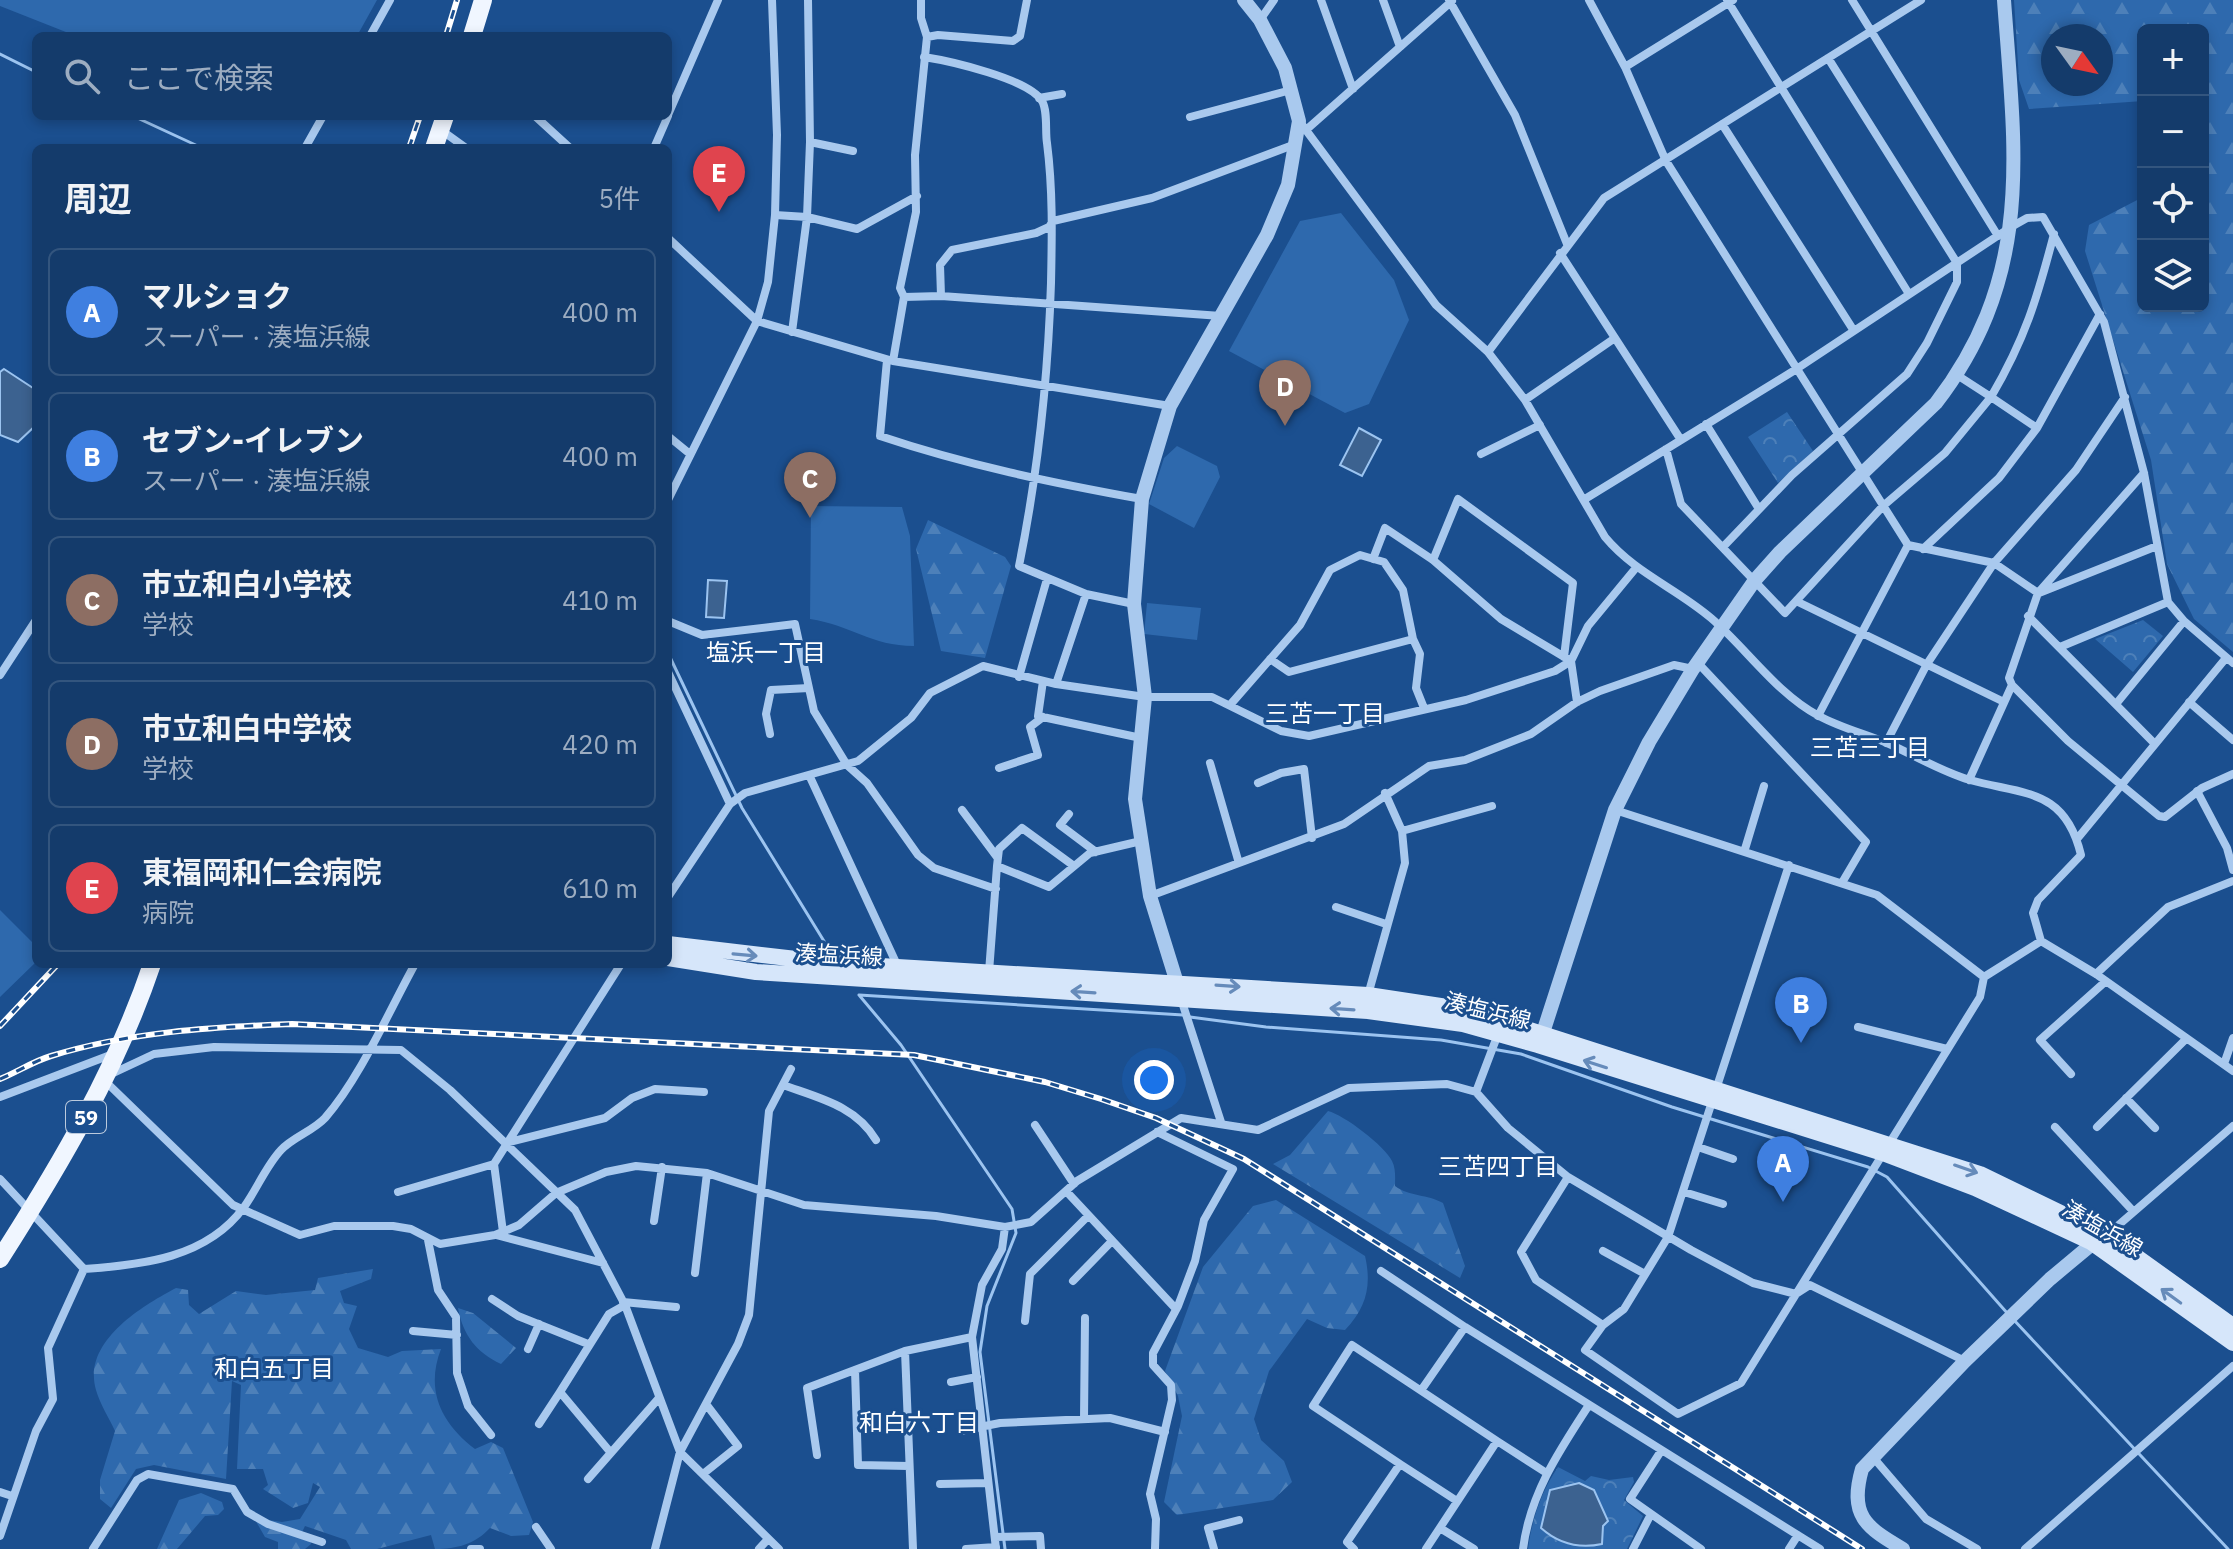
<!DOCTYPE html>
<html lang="ja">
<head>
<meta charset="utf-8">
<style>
  body { margin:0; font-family:"IBM Plex Sans","Noto Sans JP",sans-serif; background:#1d4271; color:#f1f3f6 }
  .controls { position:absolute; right:24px; top:24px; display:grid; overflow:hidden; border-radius:12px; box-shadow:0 4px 12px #0003 }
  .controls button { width:72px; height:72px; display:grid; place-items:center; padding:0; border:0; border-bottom:2px solid #33557e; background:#143b6b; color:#f1f3f6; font:40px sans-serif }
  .compass { position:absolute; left:2041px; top:24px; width:72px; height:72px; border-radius:50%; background:#143b6b; box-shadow:0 4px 12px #0003; rotate:123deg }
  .you { position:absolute; left:1154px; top:1080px; width:28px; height:28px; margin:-20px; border:6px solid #fff; border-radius:50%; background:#1a73e8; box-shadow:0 0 0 12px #1a73e833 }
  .badge { display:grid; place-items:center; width:52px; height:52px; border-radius:50%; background:#ffd166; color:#fff; font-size:26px; font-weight:700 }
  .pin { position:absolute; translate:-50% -66px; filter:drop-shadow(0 2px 4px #0008) }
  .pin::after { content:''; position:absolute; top:42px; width:28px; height:24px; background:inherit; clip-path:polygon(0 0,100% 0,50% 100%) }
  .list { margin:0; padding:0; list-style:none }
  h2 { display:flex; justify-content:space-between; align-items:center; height:104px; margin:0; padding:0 32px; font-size:34px }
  h2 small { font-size:26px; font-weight:400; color:#9dadc1 }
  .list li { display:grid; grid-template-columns:52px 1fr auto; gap:24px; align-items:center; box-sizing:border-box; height:128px; margin:0 16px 16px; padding:0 16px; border:2px solid #33557e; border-radius:12px }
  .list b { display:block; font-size:30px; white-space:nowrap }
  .list p { margin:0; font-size:26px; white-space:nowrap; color:#9dadc1 }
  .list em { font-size:26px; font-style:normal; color:#9dadc1 }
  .icon { flex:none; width:44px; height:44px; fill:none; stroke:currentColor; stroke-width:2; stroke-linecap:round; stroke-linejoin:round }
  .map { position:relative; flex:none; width:2233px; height:1549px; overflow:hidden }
  .search { position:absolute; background:#143b6b; box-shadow:0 4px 12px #0003; left:32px; top:32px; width:640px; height:88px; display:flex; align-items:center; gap:20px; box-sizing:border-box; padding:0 28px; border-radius:12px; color:#9dadc1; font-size:30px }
  .panel { position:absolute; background:#143b6b; box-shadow:0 4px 12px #0003; left:32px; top:144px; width:640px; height:824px; border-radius:12px }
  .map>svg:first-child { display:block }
  .forest { fill:url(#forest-firs); fill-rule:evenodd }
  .park { fill:url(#park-crowns) }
  .garden { fill:#2e69ad }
  .water { fill:#3c6290; stroke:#9cc4f0; stroke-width:2 }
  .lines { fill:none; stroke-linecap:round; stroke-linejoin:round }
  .stream { stroke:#9cc4f0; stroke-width:3 }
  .minor { stroke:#a9c9ee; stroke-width:8 }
  .tertiary { stroke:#a9c9ee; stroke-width:14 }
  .secondary { stroke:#d6e6fa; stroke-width:16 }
  .primary { stroke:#f0f6ff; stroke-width:18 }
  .rail-casing { stroke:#fff; stroke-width:6 }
  .rail { stroke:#1b4f8f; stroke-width:3; stroke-dasharray:9; stroke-linecap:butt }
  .oneway { stroke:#668bba }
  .labels { text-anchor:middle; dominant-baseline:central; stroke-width:6; stroke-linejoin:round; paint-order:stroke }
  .shield { fill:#1b4f8f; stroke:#bbcadd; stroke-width:2 }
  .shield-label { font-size:20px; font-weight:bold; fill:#fff }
  .street-label { font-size:22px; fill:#fff; stroke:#1b4f8f }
  .neighbourhood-label { font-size:24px; fill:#fff; stroke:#1b4f8f }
</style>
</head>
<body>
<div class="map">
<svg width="2233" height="1549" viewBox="0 0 2233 1549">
  <defs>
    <pattern id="forest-firs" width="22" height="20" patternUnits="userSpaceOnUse" patternTransform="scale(2)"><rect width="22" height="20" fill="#2e69ad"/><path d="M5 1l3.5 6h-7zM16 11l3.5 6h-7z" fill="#4d80b9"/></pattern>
    <pattern id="park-crowns" width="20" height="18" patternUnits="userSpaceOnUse" patternTransform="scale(2)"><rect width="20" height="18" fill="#2e69ad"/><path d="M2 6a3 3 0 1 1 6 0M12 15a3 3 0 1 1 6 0" fill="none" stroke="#4d80b9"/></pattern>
  </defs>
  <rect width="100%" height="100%" fill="#1b4f8f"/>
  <path class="forest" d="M 2014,0 L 2233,0 L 2233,652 L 2194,619 L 2167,564 L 2151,460 L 2085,251 L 2089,225 L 2143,197 L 2143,306 L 2203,306 L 2203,30 L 2143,30 L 2143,101 L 2029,109 L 2019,80 ZM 2053,36 L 2101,36 L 2101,84 L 2053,84 Z
    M 928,520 L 1005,557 L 1011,566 L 985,658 L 941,651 L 916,549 Z
    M 1328,1111 C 1344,1115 1385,1146 1392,1161 C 1396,1169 1395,1178 1395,1186 C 1410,1197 1427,1194 1443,1203 L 1465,1266 L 1460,1278 L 1273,1164 L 1290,1155 Z
    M 1276,1200 L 1365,1256 C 1372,1286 1366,1308 1345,1330 L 1327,1328 L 1307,1319 L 1269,1371 L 1254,1419 L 1261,1440 L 1284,1461 L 1292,1482 L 1273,1500 L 1177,1515 L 1164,1502 L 1182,1416 L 1178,1396 L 1165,1371 L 1203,1267 L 1253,1206 Z
    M 373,1269 L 371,1279 L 340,1291 L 344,1303 L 357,1306 L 349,1329 L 358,1348 L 388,1357 L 402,1351 L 441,1349 C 425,1390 441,1423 475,1449 L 491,1442 L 503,1448 L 533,1522 L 529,1535 L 511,1536 L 490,1528 C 475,1544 457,1549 435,1549 L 431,1535 L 377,1549 L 351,1549 L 346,1540 L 305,1526 L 302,1532 L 309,1535 L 311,1544 L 305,1549 L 278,1549 L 278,1542 L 265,1537 L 254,1518 L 282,1522 L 300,1519 L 320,1487 L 313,1483 L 308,1503 L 293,1508 L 263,1489 L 268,1485 L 263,1469 L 237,1469 L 241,1385 L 232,1381 L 226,1479 L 154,1465 L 136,1469 L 111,1508 L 100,1499 L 100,1480 L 115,1431 C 109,1418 100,1404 96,1390 C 82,1342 142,1306 176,1288 L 188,1290 L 189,1305 L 199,1314 L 236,1291 L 266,1295 L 315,1290 L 318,1278 Z
    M 458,1308 L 473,1313 L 516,1348 L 501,1364 C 476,1352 463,1335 458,1308 Z
    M 201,1493 L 222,1502 L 224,1509 L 218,1515 L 205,1516 L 177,1549 L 157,1549 L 179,1500 Z"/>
  <path class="park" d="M 1787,412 L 1813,451 L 1778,483 L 1748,437 Z
    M 2143,620 L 2163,636 L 2133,672 L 2095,639 Z
    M 1558,1467 L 1585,1481 L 1591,1476 L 1609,1480 L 1633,1477 L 1634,1482 L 1624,1500 L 1643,1516 L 1627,1549 L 1528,1549 C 1532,1519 1541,1492 1558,1467 Z"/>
  <path class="garden" d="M 0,0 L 377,0 L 357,36 L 76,36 L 0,6 Z
    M 1341,213 L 1394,280 L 1409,320 L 1369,404 L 1345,413 L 1229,351 L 1300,221 Z
    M 1177,446 L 1217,466 L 1220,477 L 1194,528 L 1149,504 L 1164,458 Z
    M 811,506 L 902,507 L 910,536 L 914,646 C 871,646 851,625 810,619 Z
    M 1147,603 L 1201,608 L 1197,640 L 1144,634 Z
    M 0,910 L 36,946 L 36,962 L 0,997 Z"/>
  <path class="water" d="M 4,369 L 36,390 L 36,425 L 18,442 L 0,435 L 0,372 Z
    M 1359,428 L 1381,440 L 1362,476 L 1340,465 Z
    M 708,580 L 727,581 L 724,618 L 706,617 Z
    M 1579,1483 L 1594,1490 L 1608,1521 L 1603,1526 L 1602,1544 C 1579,1549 1559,1544 1541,1528 L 1550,1490 Z"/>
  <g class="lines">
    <path class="stream" d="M 0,54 L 36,72
      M 133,116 L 200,147
      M 668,653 L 742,808 L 827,946
      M 859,995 L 1183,1015
      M 859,995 L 901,1045 L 1012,1209 L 1016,1233 L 987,1306 L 980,1352 L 1005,1549
      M 1190,1017 L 1266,1027 L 1441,1040 L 1521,1054 L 1672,1107 L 1868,1167 L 1887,1177 L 2008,1314
      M 2013,1319 L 2228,1549"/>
    <path class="minor" d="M 808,0 L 810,142
      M 1321,0 L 1353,89
      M 1383,0 L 1400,47
      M 1449,0 L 1515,115 L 1567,244
      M 1589,0 L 1625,67 L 1666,161 L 1908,545 L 1994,563 L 2038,593
      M 1727,0 L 1909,294
      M 1852,0 L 1998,236
      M 1260,20 L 1274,0
      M 370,36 L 390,0
      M 927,37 L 938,35 L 1013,41 L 1020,36 L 1027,0
      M 924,57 C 950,61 1029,79 1042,101 C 1048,111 1045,132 1047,143 C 1053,190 1052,236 1051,283 C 1048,379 1038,472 1019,566 L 1086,594 L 1134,604
      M 1625,67 L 1733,0
      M 1039,98 L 1062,94
      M 668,115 L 718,0
      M 535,116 L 570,148
      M 1190,117 L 1291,90
      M 1300,122 L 1436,305 L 1488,352 L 1525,400 L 1605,537 C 1635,573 1676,588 1711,618 C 1746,648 1777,694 1819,716 C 1839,727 1865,734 1887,743 C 1914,755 1942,772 1970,780 C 2024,795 2065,788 2081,855 L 2038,900 L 2033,913 L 2041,941 L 2096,974 L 2233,1071
      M 1722,124 L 1854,331
      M 441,130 L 466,148
      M 1306,130 L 1452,1
      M 305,148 L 323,116
      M 654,148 L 668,116
      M 775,215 L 807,217 L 857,229 L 917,196
      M 668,238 L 757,321 L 893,361 L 1170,406
      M 1560,253 L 1681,440
      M 904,297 L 941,296
      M 1221,316 L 941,296 L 940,265 L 952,250 L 1036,233 L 1049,227 L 1053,221 L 1152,198 L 1293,145
      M 792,332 L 807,217 L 810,142 L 853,151
      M 1488,352 L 1604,198 L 1921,0
      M 887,360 L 880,436 C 966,465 1053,483 1142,499
      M 893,361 L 904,297 L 900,288 L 916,212 L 915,155 L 927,37 L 921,18 L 921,0
      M 1957,375 L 1991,397 C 2025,339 2037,299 2054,234
      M 1525,400 L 1615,338
      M 1706,424 L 1759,509
      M 668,436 L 690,454
      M 1666,449 L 1681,504 L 1785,613 L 1796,601 L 2004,702
      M 1481,454 L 1540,425
      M 1585,499 L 1795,370 L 2011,227 L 2027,218 L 2043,217 L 2104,322 L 2144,473 L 2168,602 L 2184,621 L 2233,663
      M 668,500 L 757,321 L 768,282 L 775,215 L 777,135 L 772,0
      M 1723,547 L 1792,475 L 1907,374 L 1927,343 L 1957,282 L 1957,263 L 1828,58
      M 1923,549 L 1999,478 L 2037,428 L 2100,314
      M 1373,559 L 1385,528 L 1433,560 L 1501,619 L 1571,661 L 1577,702
      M 1433,560 L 1458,499 L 1573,583 L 1564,657
      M 2039,593 L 2157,546
      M 1796,601 L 1883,506 L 1945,453 L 1991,397 L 2037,428
      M 2028,616 L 2154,743
      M 668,621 L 702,635 L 795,624 L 814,711 L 847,765 L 867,783 L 918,855 L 934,868 L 996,889
      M 2060,647 L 2168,602
      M 1270,659 L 1289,672 L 1413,639
      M 1697,662 L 1866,842 L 1843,881
      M 668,672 L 730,804
      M 0,675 L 36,620
      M 1019,677 L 1047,579
      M 1043,681 L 1038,716 L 1141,738
      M 1056,684 L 1086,594
      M 2012,685 L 2068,741 L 2159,816 L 2165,817 L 2202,788 L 2233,774
      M 2189,702 L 2233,740
      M 2116,704 L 2184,621
      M 1230,705 L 1300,625 L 1330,570 L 1360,555 L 1384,562 L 1403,590 L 1413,639 L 1420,654 L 1416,688 L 1424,708
      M 1818,716 L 1908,545
      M 770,734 L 766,714 L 771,690 L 809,688
      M 1886,743 L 1927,664 L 1994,563 L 2076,470 L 2125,397
      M 1210,763 L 1238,860
      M 999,768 L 1038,755 L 1030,727 L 1043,717
      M 810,777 L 898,967
      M 1969,780 L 2012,685 L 2009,678 L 2038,593 L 2144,473
      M 1258,783 L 1281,773 L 1304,769 L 1312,838
      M 2197,791 L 2227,848 L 2233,870
      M 962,810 L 997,857
      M 1615,810 L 1877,895 L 1984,977
      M 1069,814 L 1060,825 L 1096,852
      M 1402,831 L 1492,806
      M 2077,839 L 2226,658
      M 1745,849 L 1764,786
      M 1789,865 L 1668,1237 L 1624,1309 L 1603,1325 L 1585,1350 L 1678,1414 L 1741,1383 L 1980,997 L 1984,977 L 2041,941
      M 997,866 L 999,849 L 1022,828 L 1074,866
      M 1150,896 L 1344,824 L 1429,766 L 1465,760 L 1531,734 L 1577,702 L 1600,691 L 1674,665 L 1693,669
      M 668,897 L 730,804 L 745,793 L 858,761 L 911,718 L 930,693 L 983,666 L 1056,684 L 1145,697 L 1212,697 L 1281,731 L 1309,736 L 1466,700 L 1555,671 L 1571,661 L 1588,626 L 1635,569
      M 1336,907 L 1386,924
      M 989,972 L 997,866 L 1049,887 L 1090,853 L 1141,841
      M 2096,974 L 2168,907 L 2233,881
      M 1368,995 L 1405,863 L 1402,831 L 1385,793
      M 1181,999 L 1221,1122
      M 1858,1027 L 1947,1049
      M 2224,1064 L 2233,1038
      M 2071,1074 L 2040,1040 L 2106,981
      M 107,1076 L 154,1054 L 214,1047 L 401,1050 L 450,1090 L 575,1210 L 625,1305 L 680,1452 L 779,1549
      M 105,1081 L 233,1205 L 300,1235 L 334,1226 L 393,1226 L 411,1229 L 440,1244 L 495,1235 L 519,1225 L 556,1193 L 606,1172 L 636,1166 L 707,1173 L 804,1205 L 936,1216 L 1005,1227 L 1031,1222 L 1077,1181 L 1181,1118 L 1258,1130 L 1349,1088 L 1447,1084 L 1476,1092 L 1508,1128 L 1568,1177 L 1691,1250 L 1753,1283 L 1796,1294 L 1810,1285 L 1965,1361
      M 783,1085 C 819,1098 856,1106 876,1140
      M 1476,1092 L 1498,1034
      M 0,1097 L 113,1054
      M 2126,1098 L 2155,1128
      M 1035,1125 L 1074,1184
      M 2055,1127 L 2133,1211
      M 2097,1127 L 2186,1039
      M 506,1143 L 605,1118 L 632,1098 L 655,1089 L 704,1092
      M 1698,1147 L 1733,1159
      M 1568,1177 L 1521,1252 L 1536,1280 L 1603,1325
      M 0,1179 L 84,1269
      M 1066,1191 L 1176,1309
      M 398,1192 L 494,1164
      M 1684,1192 L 1723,1204
      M 654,1221 L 662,1167
      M 503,1232 L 494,1164 L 621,964
      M 496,1235 L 603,1263
      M 2107,1235 L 2233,1126
      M 428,1240 L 438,1290 L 456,1317 L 457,1373 L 468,1406 L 491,1435
      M 1603,1251 L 1645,1274
      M 84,1269 C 142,1265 207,1258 244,1207 C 257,1189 266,1166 281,1150 C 293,1137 313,1131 325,1118 C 360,1078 389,1011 415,964
      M 1381,1271 L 1465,1327 L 1820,1549
      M 695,1273 L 707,1173
      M 1073,1281 L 1112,1241
      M 492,1299 L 518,1316 L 588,1344
      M 623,1302 L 676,1307
      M 1025,1321 L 1030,1274 L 1088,1216
      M 413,1331 L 457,1335
      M 528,1349 L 539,1324
      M 905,1351 L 913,1549
      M 855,1370 L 858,1465 L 909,1466
      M 951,1382 L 977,1377
      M 1422,1389 L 1465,1327
      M 1084,1419 L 1085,1318
      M 539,1424 L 560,1392
      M 960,1431 L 1000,1423 L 1110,1418 L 1165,1432
      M 1497,1441 L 1545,1472
      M 1661,1451 L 1630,1499 L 1701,1549
      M 611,1453 L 560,1392 L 609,1314 L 625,1305
      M 817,1455 L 807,1388 L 905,1351 L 972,1337
      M 1872,1456 L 1926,1519 L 1977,1549
      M 1400,1464 L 1457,1501
      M 703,1474 L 738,1446 L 706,1404
      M 588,1479 L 659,1398
      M 940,1484 L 988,1483
      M 0,1492 L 12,1496
      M 536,1527 L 551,1549
      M 1440,1528 L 1474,1549
      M 0,1536 L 36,1431 L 53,1399 L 48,1348 L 84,1269
      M 995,1537 L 1040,1536 L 1041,1549
      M 93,1549 L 137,1480 L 148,1474 L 233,1489 L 247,1512 L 268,1524 L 322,1542
      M 471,1549 L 480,1549
      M 655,1549 L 680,1452 L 738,1344 L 749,1315 L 769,1111 L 791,1069
      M 759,1549 L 768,1539
      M 966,1549 L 996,1547
      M 996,1549 L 972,1337 L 982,1285 L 1002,1249 L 1005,1227
      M 1155,1549 L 1156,1519 L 1150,1494 L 1172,1400 L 1171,1385 L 1153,1365 L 1153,1353 L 1178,1306 L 1195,1261 L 1204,1220 L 1233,1169 L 1157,1132
      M 1214,1549 L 1208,1528 L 1239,1520
      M 1354,1549 L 1347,1542 L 1400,1464 L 1313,1406 L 1352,1345 L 1497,1441 L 1426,1549
      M 1523,1549 C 1530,1494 1559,1451 1589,1405
      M 1633,1549 L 1650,1516
      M 1789,1549 L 1798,1535
      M 2025,1549 L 2233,1366"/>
    <path class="tertiary" d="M 1177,983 L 1150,896 L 1135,799 L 1145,697 L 1134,604 L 1142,499 L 1170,406 L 1267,235 L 1288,185 L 1299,121 L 1285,68 L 1260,20 L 1244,0
      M 1539,1045 L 1615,810 L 1649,742 L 1693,669 L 1755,580 L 1780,552 L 1936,403 C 2035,274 2015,152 2004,0
      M 1903,1549 C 1865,1527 1849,1515 1862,1469 L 1965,1361 L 2050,1279 L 2098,1239"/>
    <path class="secondary" d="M 668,944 L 831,963 L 1368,995 L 1467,1010 L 1980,1174 L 2106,1235 L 2233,1326
      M 668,958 L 756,972 L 1368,1011 L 1463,1024 L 1538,1045 L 1883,1153 L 1975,1188 L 2091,1242 L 2233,1343"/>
    <path class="primary" d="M 472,36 L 483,0
      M 434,148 L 445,116
      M 0,1259 C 60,1165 116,1071 152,964"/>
    <defs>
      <path id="rail" d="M 446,36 L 457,0
        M 409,148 L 420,116
        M 0,1026 L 58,964
        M 0,1079 C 17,1072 34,1061 51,1056 C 129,1032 211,1027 292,1024 L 914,1055 L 1045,1082 L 1101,1099 L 1156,1118 L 1244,1159 L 1862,1549"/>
    </defs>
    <use href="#rail" class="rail-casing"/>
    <use href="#rail" class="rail"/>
  </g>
  <defs><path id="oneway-shaft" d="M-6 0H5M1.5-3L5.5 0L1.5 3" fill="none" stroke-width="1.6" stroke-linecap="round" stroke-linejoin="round" transform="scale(2)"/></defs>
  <g class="oneway">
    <use href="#oneway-shaft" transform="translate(745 955) rotate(5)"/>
    <use href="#oneway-shaft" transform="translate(1228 986) rotate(4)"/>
    <use href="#oneway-shaft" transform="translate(1083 992) rotate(-176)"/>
    <use href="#oneway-shaft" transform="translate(1342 1009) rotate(-176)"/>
    <use href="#oneway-shaft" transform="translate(1595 1064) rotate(-162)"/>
    <use href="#oneway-shaft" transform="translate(1966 1169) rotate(19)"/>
    <use href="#oneway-shaft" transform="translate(2171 1296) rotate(-144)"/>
  </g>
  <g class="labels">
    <rect class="shield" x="66" y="1101" width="40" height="32" rx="6"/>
    <g class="shield-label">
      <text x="86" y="1117">59</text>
    </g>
    <g class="street-label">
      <text transform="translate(839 954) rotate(3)">湊塩浜線</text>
      <text transform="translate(1488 1010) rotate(14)">湊塩浜線</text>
      <text transform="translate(2103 1228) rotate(30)">湊塩浜線</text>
    </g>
    <g class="neighbourhood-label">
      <text x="766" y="652">塩浜一丁目</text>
      <text x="1325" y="713">三苫一丁目</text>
      <text x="1870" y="747">三苫三丁目</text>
      <text x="1498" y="1166">三苫四丁目</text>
      <text x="274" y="1368">和白五丁目</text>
      <text x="919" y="1422">和白六丁目</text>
    </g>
  </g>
</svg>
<div class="controls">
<button>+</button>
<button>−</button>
<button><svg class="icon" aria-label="locate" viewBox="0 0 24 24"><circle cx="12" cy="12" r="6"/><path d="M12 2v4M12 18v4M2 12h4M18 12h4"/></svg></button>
<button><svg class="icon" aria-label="layers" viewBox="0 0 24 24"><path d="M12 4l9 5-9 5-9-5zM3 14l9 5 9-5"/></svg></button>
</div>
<svg class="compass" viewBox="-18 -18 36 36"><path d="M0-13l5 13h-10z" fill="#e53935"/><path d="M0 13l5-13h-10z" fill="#9dadc1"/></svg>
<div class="you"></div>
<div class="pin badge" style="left:1783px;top:1202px;background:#3f7fe0">A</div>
<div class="pin badge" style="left:1801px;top:1043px;background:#3f7fe0">B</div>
<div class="pin badge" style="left:810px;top:518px;background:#8d6e63">C</div>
<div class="pin badge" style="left:1285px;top:426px;background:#8d6e63">D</div>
<div class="pin badge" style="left:719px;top:212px;background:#e0444e">E</div>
<div class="search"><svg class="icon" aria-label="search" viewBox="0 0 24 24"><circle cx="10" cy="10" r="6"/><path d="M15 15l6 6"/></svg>ここで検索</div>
<section class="panel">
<h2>周辺<small>5件</small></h2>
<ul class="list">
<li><span class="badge" style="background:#3f7fe0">A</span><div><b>マルショク</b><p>スーパー · 湊塩浜線</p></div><em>400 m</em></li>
<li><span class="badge" style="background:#3f7fe0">B</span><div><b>セブン-イレブン</b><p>スーパー · 湊塩浜線</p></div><em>400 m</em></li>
<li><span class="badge" style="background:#8d6e63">C</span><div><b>市立和白小学校</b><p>学校</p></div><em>410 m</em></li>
<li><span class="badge" style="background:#8d6e63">D</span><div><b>市立和白中学校</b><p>学校</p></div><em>420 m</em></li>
<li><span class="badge" style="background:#e0444e">E</span><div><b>東福岡和仁会病院</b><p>病院</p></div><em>610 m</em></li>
</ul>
</section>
</div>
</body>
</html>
